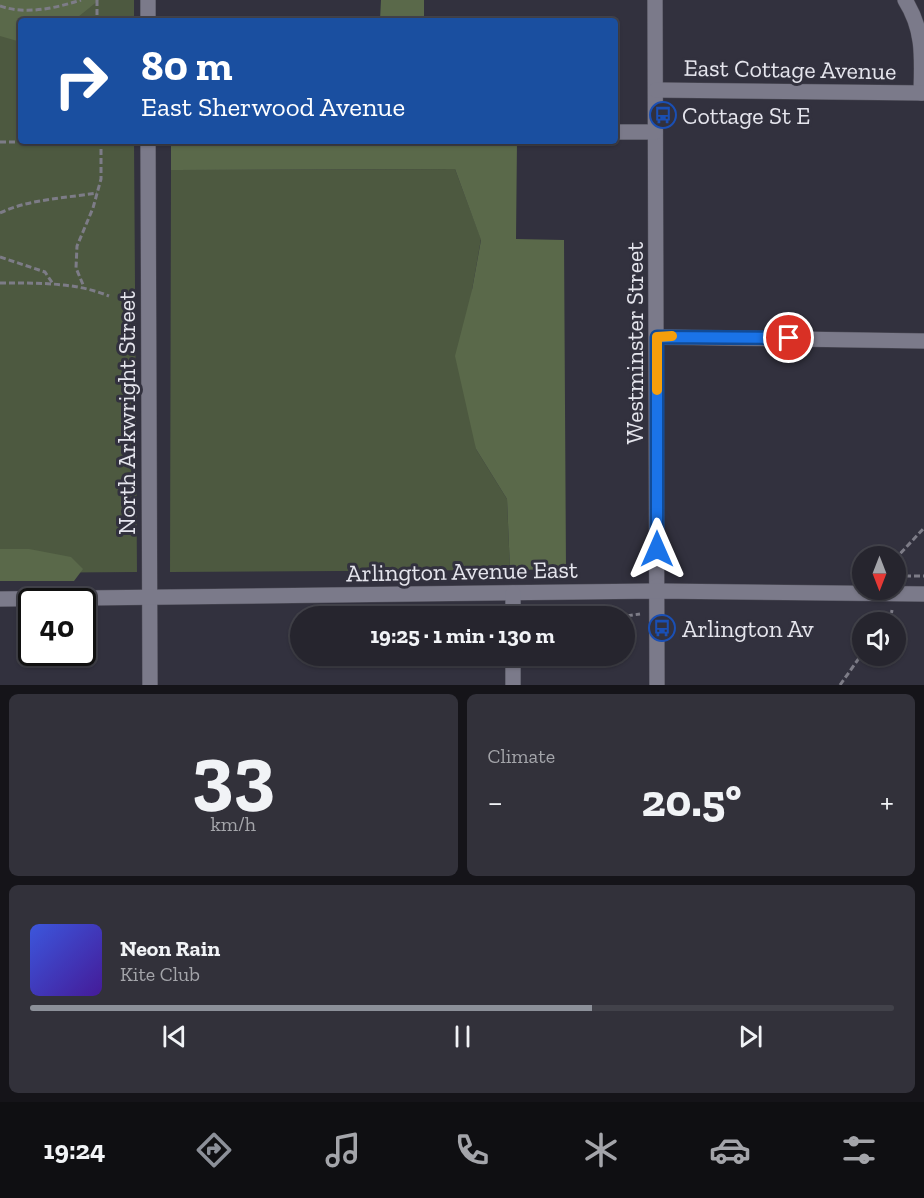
<!DOCTYPE html>
<html lang="en">
<head>
<meta charset="utf-8">
<style>
	body { margin:0; font-family:"Zilla Slab",serif; background:#32313a; color:#f1f3f6; height:100vh; display:flex; flex-direction:column; font-size:22px; white-space:nowrap }
	* { box-sizing:border-box; margin:0 }
	p { font-size:20px; color:#a4a5aa }
	.icon { flex:none; width:33px; height:33px; fill:none; stroke:currentColor; stroke-width:2; stroke-linecap:round; stroke-linejoin:round }
	.map { position:relative; height:685px; overflow:hidden }
	.sheet { display:flex; flex-direction:column; gap:9px; padding:9px; background:#151419; flex:1 }
	.sheet>* { flex:none }
	.banner { position:absolute; left:18px; top:18px; width:600px; height:126px; border-radius:6px; box-shadow:0 2px 4px #0004,0 0 0 2px #42424a; background:#1a4fa0; color:#fff; overflow:hidden }
	.needle { width:39px; rotate:180deg }
	.fabs { position:absolute; left:852px; top:546px; display:grid; gap:12px }
	.fabs a { display:grid; place-items:center; width:54px; height:54px; border-radius:50%; background:#26252e; box-shadow:0 2px 4px #0004,0 0 0 2px #42424a; font-size:30px }
	.speed { position:absolute; left:18px; top:588px; display:flex; gap:12px; font-size:30px; font-weight:700; text-align:center }
	.speed>* { display:grid; place-content:center; width:78px; height:78px; border-radius:50%; background:#26252e; box-shadow:0 2px 4px #0004,0 0 0 2px #42424a; line-height:1 }
	.speed .limit { border:3px solid #111; border-radius:9px; background:#fff; color:#111 }
	.pin { position:absolute; display:grid; place-items:center; width:51px; height:51px; color:#fff; margin:-26px; border:3px solid #fff; border-radius:50%; box-shadow:0 2px 6px #0007 }
	.me { position:absolute; width:66px; margin:-33px; rotate:0deg; stroke-linejoin:round; filter:drop-shadow(0 0 4px #0008) }
	.turn { display:flex; align-items:center; gap:21px; height:126px; padding:0 24px; font-size:27px }
	.turn .icon { width:78px; height:78px; stroke-width:2.5 }
	.turn b { display:block; font-size:42px; line-height:51px }
	.big { font-size:45px; font-weight:700; line-height:1.1 }
	.sheet .card { flex:1; display:flex; flex-direction:column; justify-content:center; gap:9px; min-width:0; padding:0 21px; border-radius:9px; background:#32313a }
	.sheet .dial { align-items:center; gap:0 }
	.dial b { font-size:78px; line-height:1 }
	.song { display:flex; align-items:center; gap:18px }
	.cover { width:72px; height:72px; border-radius:9px; background:linear-gradient(135deg,hsl(230 70% 55%),hsl(260 70% 35%)) }
	.played { height:6px; border-radius:3px; background:linear-gradient(90deg,#8c9099 65%,#42424a 65%) }
	.keys { display:flex; justify-content:space-around; direction:ltr }
	.heat { display:flex; justify-content:space-between; align-items:center; font-size:33px; direction:ltr }
	.sheet .tiles { flex:1; display:grid; gap:9px; grid-template-columns:1fr 1fr }
	.card:last-child { grid-column:span 2 }
	.trip { position:absolute; left:290px; top:606px; width:345px; height:60px; border-radius:30px; background:#26252e; box-shadow:0 2px 4px #0004,0 0 0 2px #42424a; font-weight:700; line-height:60px; text-align:center }
	.dock { display:flex; height:96px; justify-content:space-around; align-items:center; background:#0f0f12; color:#a4a5aa }
	.dock .icon { width:42px; height:42px }
	.dock .on { color:#8c9099 }
	.dock b { font-size:27px; color:#f1f3f6 }
	.map>svg:first-child { display:block }
	.green { fill:#4d5940 }
	.forest { fill:#5a694a }
	.lines { fill:none; stroke-linecap:round; stroke-linejoin:round }
	.minor-casing { stroke:#4f4e59; stroke-width:16 }
	.path { stroke:#7d7c87; stroke-width:3; stroke-dasharray:6 3; stroke-linecap:butt }
	.minor { stroke:#7b7a8a; stroke-width:15 }
	.route-casing { stroke:#114b97; stroke-width:15 }
	.route { stroke:#1a73e8; stroke-width:10 }
	.slow { stroke:#f59e0b; stroke-width:10 }
	.labels { text-anchor:middle; dominant-baseline:central; stroke-width:6; stroke-linejoin:round; paint-order:stroke }
	.street-label { font-size:24px; fill:#e5e5ed; stroke:#32313e }
	.poi-label { font-size:24px; fill:#e5e5ed; stroke:#32313e; text-anchor:start }
</style>
</head>
<body>
<div class="map">
<svg width="924" height="685" viewBox="0 0 924 685">
	<rect width="100%" height="100%" fill="#32313e"/>
	<g class="green">
		<path d="M0,0H134V21H21V141H134L137,572L0,573Z"/>
		<path d="M455,169L481,239L472,290L476,449L507,499L510,570L170,572L171,170Z"/>
	</g>
	<g class="forest">
		<path d="M0,0H99L73,21H21V42L0,36Z"/>
		<path d="M381,0H424V21H517H270L380,20Z"/>
		<path d="M171,141H517L516,239L564,240L566,569L510,570L507,499L476,449L455,356L472,290L481,240L455,169L171,170Z"/>
		<path d="M0,549H29L71,557L83,569L74,581H0Z"/>
	</g>
	<g class="lines">
		<defs>
			<g id="minor">
				<path d="M148,0V21"/>
				<path d="M655,0L657,685"/>
				<path d="M905,0C924,30 922,57 921,93"/>
				<path d="M656,90L924,93"/>
				<path d="M615,132H655"/>
				<path d="M148,141L150,685"/>
				<path d="M657,337L924,341"/>
				<path d="M0,599L657,591L924,594"/>
				<path d="M513,616V593"/>
				<path d="M513,656V685"/>
			</g>
		</defs>
		<use href="#minor" class="minor-casing"/>
		<g class="path">
			<path d="M97,0V21"/>
			<path d="M0,6C26,15 56,8 81,0"/>
			<path d="M0,142H101V179L93,208L77,246L76,268L84,287"/>
			<path d="M0,213C29,199 66,198 97,193"/>
			<path d="M0,257L45,272L53,284"/>
			<path d="M0,283C37,283 75,282 109,296"/>
			<path d="M896,561L898,556L924,528"/>
			<path d="M896,576H924"/>
			<path d="M528,615L615,614L626,616L640,614"/>
			<path d="M890,622L892,610"/>
			<path d="M840,685L862,654"/>
		</g>
		<use href="#minor" class="minor"/>
	</g>
	<g class="lines">
		<defs>
			<path id="route" d="M657,549V337L789,338"/>
		</defs>
		<use href="#route" class="route-casing"/>
		<use href="#route" class="route"/>
		<path class="slow" d="M657,390V337L672,336"/>
	</g>
	<defs>
		<symbol id="bus-ring" viewBox="-11 -11 22 22"><circle r="9.5" fill="#32313e" stroke="#1a4fb4" stroke-width="1.5"/><path d="M-5-6H5V4H4V6H2V4H-2V6H-4V4H-5ZM-3.5-4V0h7V-4ZM-3.5 1.2v1.5H-2V1.2ZM2 1.2v1.5H3.5V1.2Z" fill="#1a4fb4"/></symbol>
	</defs>
	<g fill-rule="evenodd">
		<use href="#bus-ring" x="648" y="100" width="30" height="30"/>
		<use href="#bus-ring" x="647" y="613" width="30" height="30"/>
	</g>
	<g class="labels">
		<g class="street-label">
			<text transform="translate(790 69) rotate(1)">East Cottage Avenue</text>
			<text transform="translate(634 343) rotate(-90)">Westminster Street</text>
			<text transform="translate(126 413) rotate(-90)">North Arkwright Street</text>
			<text transform="translate(462 571) rotate(-1)">Arlington Avenue East</text>
		</g>
		<g class="poi-label">
			<text x="682" y="115">Cottage St E</text>
			<text x="682" y="628">Arlington Av</text>
		</g>
	</g>
</svg>
<div class="fabs">
<a><svg class="needle" viewBox="-14 -14 28 28"><path d="M0-13l5 13h-10z" fill="#e53935"/><path d="M0 13l5-13h-10z" fill="#a4a5aa"/></svg></a>
<a><svg class="icon" aria-label="sound" viewBox="0 0 24 24"><path d="M4 9h4l5-4v14l-5-4H4zM17 9q2 3 0 6"/></svg></a>
</div>
<div class="speed"><div class="limit">40</div></div>
<div class="pin" style="left:789px;top:338px;background:#d93025"><svg class="icon" aria-label="arrive" viewBox="0 0 24 24"><path d="M6 21V4h12l-3 4 3 4H6"/></svg></div>
<svg class="me" style="left:657px;top:549px" viewBox="-20 -20 40 40"><path d="M0-17L14 15 0 8-14 15z" fill="#1a73e8" stroke="#fff" stroke-width="4"/></svg>
<div class="trip">19:25 · 1 min · 130 m</div>
<div class="banner">
<div class="turn"><svg class="icon" aria-label="right" viewBox="0 0 24 24"><path d="M7 20v-9h11M14 6l5 5-5 5"/></svg><div><b>80 m</b>East Sherwood Avenue</div></div>
</div>
</div>
<section class="sheet">
<div class="tiles">
<div class="card dial"><b>33</b><p>km/h</p></div>
<div class="card"><p>Climate</p>
<div class="heat"><a>−</a><b class="big">20.5°</b><a>+</a></div>
</div>
<div class="card">
<div class="song"><i class="cover"></i><div><b>Neon Rain</b><p>Kite Club</p></div></div>
<div class="played"></div>
<div class="keys"><svg class="icon" aria-label="previous" viewBox="0 0 24 24"><path d="M18 5L8 12l10 7zM5 5v14"/></svg><svg class="icon" aria-label="pause" viewBox="0 0 24 24"><path d="M8 5v14M16 5v14"/></svg><svg class="icon" aria-label="next" viewBox="0 0 24 24"><path d="M6 5l10 7-10 7zM19 5v14"/></svg></div>
</div>
</div>
</section>
<nav class="dock">
<b>19:24</b>
<svg class="icon on" aria-label="directions" viewBox="0 0 24 24"><path d="M12 3l9 9-9 9-9-9zM9 14v-3h6M13 9l2 2-2 2"/></svg>
<svg class="icon" aria-label="music" viewBox="0 0 24 24"><path d="M9 18V5l10-2v13"/><circle cx="6" cy="18" r="3"/><circle cx="16" cy="16" r="3"/></svg>
<svg class="icon" aria-label="phone" viewBox="0 0 24 24"><path d="M5 4h4l2 5-3 2q2 4 5 5l2-3 5 2v4C11 20 4 13 5 4z"/></svg>
<svg class="icon" aria-label="climate" viewBox="0 0 24 24"><path d="M12 3v18M4 7l16 10M4 17L20 7"/></svg>
<svg class="icon" aria-label="car" viewBox="0 0 24 24"><path d="M5 17H2v-5l4-1 3-4h7l3 4 3 1v5h-3M9 17h6M6 11h13"/><circle cx="7" cy="17" r="2"/><circle cx="17" cy="17" r="2"/></svg>
<svg class="icon" aria-label="filters" viewBox="0 0 24 24"><path d="M4 7h16M4 17h16"/><circle cx="9" cy="7" r="2"/><circle cx="15" cy="17" r="2"/></svg>
</nav>
</body>
</html>
